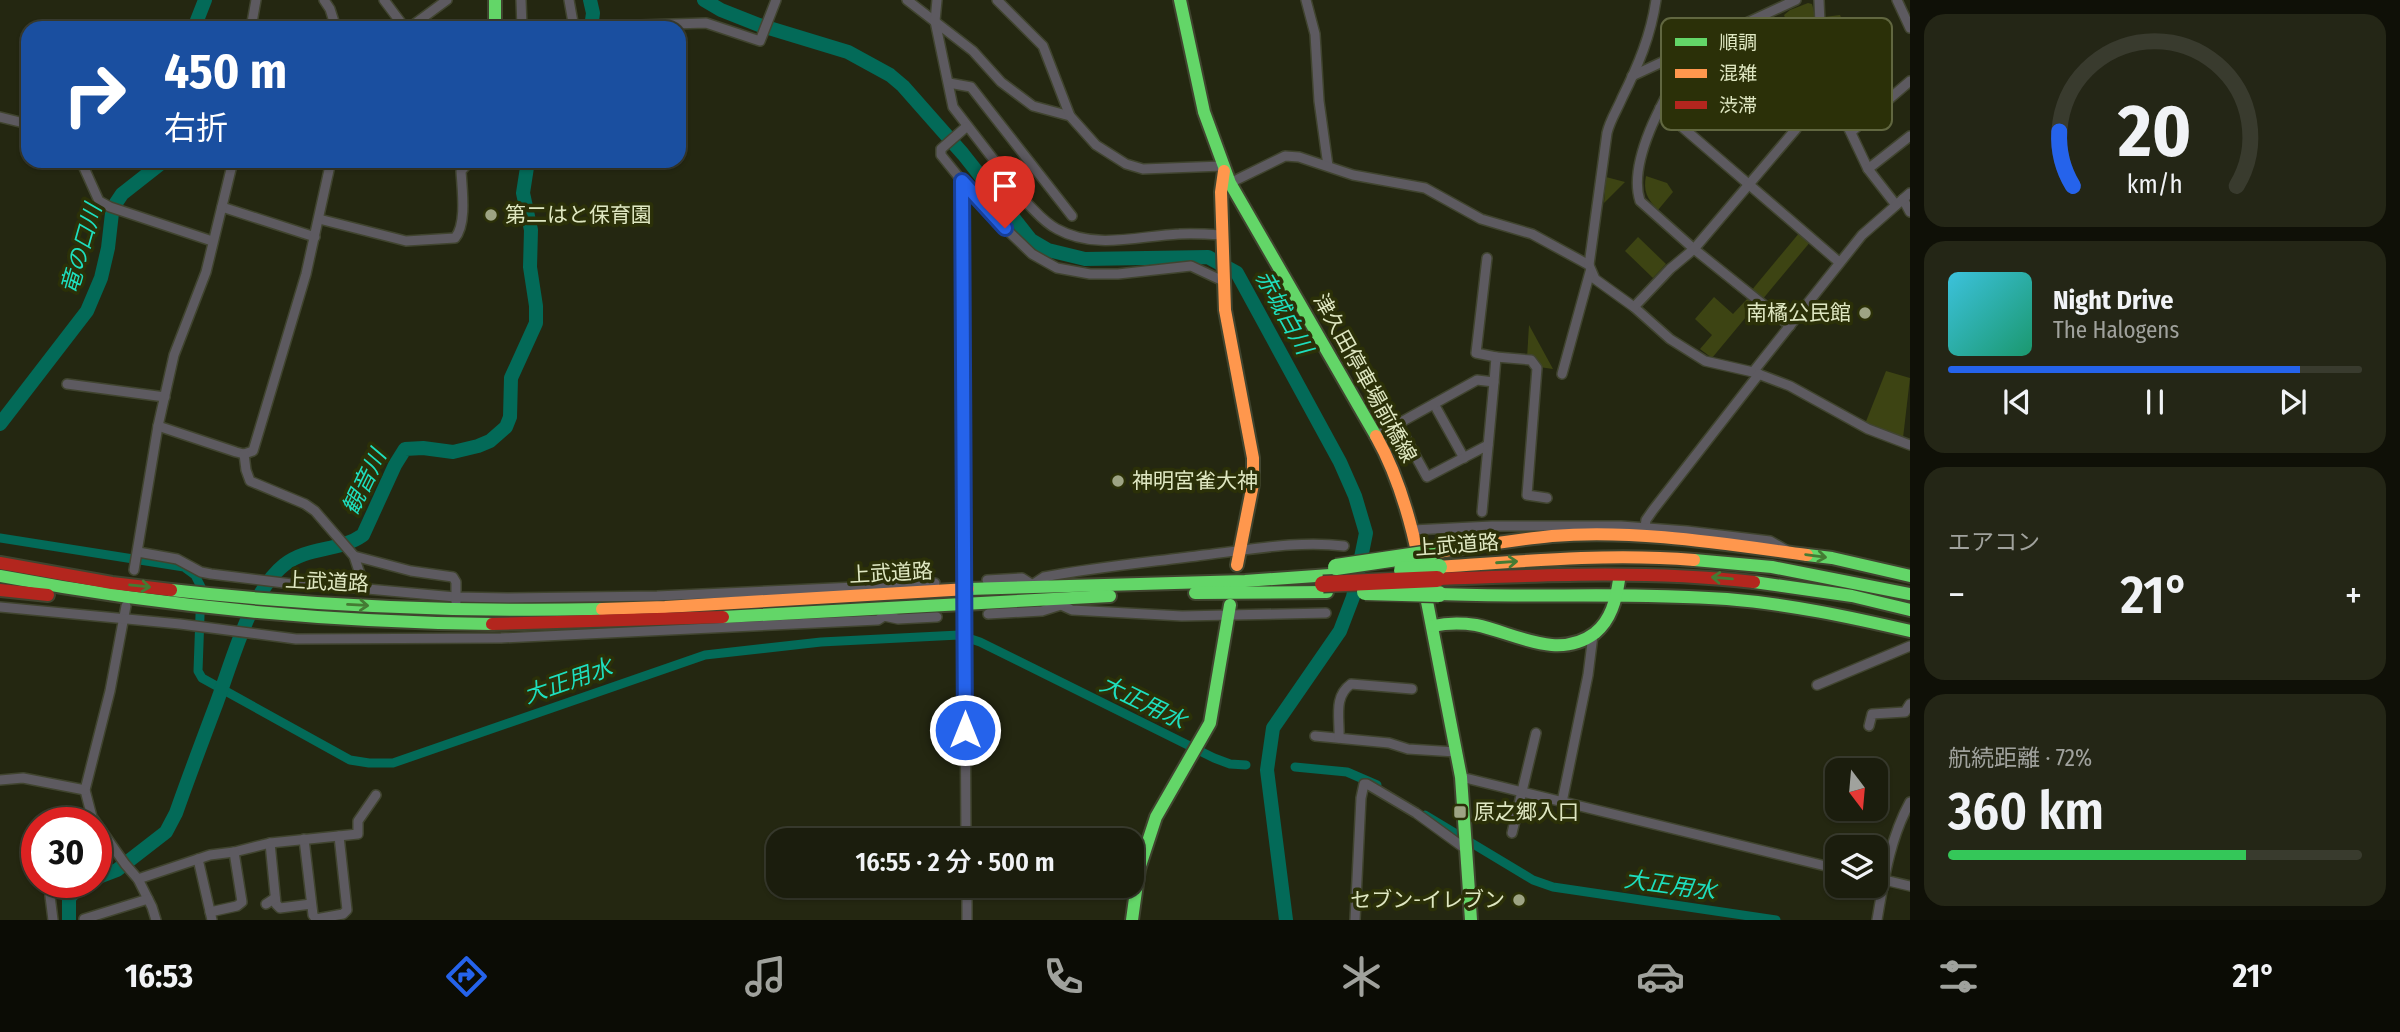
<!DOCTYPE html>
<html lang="ja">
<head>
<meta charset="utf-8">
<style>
	body { margin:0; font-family:"Fira Sans Condensed","Noto Sans JP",sans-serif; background:#242616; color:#f1f3f6; height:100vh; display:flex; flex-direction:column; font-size:26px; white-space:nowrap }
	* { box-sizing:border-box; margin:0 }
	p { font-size:23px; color:#a0a29d }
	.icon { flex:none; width:38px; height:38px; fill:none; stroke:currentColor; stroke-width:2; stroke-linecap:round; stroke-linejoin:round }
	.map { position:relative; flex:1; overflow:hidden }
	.side { display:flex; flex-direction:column; gap:14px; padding:14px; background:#0f1007; width:490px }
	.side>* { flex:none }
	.top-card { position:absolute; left:21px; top:21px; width:665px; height:147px; border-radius:21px; box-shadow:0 2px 5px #0004,0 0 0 2px #393b2e; background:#1a4fa0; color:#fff; overflow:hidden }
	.needle { width:46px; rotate:164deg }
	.controls { position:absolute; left:1825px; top:758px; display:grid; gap:14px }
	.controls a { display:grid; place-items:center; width:63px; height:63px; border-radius:14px; background:#1b1d0d; box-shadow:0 2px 5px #0004,0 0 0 2px #393b2e; font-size:35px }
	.speed { position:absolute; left:21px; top:807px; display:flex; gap:14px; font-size:35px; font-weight:700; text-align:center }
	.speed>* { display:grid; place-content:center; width:91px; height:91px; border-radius:50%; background:#1b1d0d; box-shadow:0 2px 5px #0004,0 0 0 2px #393b2e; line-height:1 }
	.speed .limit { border:10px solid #d22; background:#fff; color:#111 }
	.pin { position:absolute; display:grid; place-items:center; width:60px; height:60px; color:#fff; margin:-72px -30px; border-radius:50% 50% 50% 0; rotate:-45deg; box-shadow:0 0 7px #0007 }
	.pin .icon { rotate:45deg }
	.me { position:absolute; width:77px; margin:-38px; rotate:0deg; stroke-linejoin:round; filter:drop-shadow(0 0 5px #0008) }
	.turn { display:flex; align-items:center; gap:24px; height:147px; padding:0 28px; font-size:32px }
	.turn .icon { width:91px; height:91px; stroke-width:2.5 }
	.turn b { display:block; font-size:49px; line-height:60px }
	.big { font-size:52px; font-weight:600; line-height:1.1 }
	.side .card { flex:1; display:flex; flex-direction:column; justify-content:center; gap:10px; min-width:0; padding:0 24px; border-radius:21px; background:#242616 }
	.side .dial { align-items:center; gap:0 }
	.dial svg { height:182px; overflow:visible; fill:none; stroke:#393b2e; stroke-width:7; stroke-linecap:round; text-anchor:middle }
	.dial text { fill:#f1f3f6; stroke:none }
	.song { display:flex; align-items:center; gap:21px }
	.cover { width:84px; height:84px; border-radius:10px; background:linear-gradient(135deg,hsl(190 70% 55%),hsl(160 70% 35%)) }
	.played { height:7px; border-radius:4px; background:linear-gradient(90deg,#2563eb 85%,#393b2e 85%) }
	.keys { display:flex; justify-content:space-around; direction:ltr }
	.heat { display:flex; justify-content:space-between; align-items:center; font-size:38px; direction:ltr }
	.charge { height:10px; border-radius:5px; background:linear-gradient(90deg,#34c759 72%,#393b2e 0) }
	.trip { position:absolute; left:766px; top:828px; width:378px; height:70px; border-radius:21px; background:#1b1d0d; box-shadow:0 2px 5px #0004,0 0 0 2px #393b2e; font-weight:600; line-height:70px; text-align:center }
	.dock { display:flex; height:112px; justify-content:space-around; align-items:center; background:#0b0c05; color:#a0a29d }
	.dock .icon { width:49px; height:49px }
	.dock .active { color:#2563eb }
	.dock b { font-size:32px; color:#f1f3f6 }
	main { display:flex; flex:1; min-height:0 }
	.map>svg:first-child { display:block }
	.green { fill:#3d4413 }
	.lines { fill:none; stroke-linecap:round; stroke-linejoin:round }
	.canal { stroke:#036a58; stroke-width:9 }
	.river { stroke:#036a58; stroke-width:14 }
	.street-casing { stroke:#40442f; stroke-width:12 }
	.fast-casing { stroke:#40442f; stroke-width:16 }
	.slow-casing { stroke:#40442f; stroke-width:16 }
	.jam-casing { stroke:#40442f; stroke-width:16 }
	.street { stroke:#5d5a60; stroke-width:9 }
	.fast { stroke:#63d668; stroke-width:12 }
	.slow { stroke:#ff974d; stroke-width:12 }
	.jam { stroke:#b3261e; stroke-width:12 }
	.fast-bridge-casing { stroke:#40442f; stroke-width:19; stroke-linecap:butt }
	.jam-bridge-casing { stroke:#40442f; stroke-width:19; stroke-linecap:butt }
	.fast-bridge { stroke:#63d668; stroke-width:16 }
	.jam-bridge { stroke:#b3261e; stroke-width:16 }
	.oneway { stroke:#447b33 }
	.route-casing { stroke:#184099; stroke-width:18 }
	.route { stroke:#2563eb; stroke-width:12 }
	.poi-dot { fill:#9ea484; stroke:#2b3008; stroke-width:2.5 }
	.labels { text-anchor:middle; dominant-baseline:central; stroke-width:7; stroke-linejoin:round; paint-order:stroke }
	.poi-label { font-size:21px; fill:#dfe7c2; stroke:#2b3008; text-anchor:start }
	.street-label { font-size:21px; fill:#dfe7c2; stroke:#2b3008 }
	.water-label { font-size:23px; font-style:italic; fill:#1edfbe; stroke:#2b3008 }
	.key { fill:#2b3008; stroke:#616740; stroke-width:2 }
	.key-label { font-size:19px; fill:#dfe7c2 }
</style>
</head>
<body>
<main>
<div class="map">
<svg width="1910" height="920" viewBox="0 0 1910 920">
	<rect width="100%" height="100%" fill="#242711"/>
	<g class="green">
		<path d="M1808,3L1812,4C1816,17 1817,34 1813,47C1796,46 1789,29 1784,15L1790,10Z"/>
		<path d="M1840,15L1848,33L1849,45L1839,48L1841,60L1853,59L1859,90L1874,109L1854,127L1826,70L1824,17Z"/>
		<path d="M1646,176L1667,183L1673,192L1658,210C1647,199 1643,191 1646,176Z"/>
		<path d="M1606,177L1625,182L1604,203L1606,178Z"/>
		<path d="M1800,232L1811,241L1762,300L1751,291Z"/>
		<path d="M1638,237L1666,264L1653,278L1625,251Z"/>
		<path d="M1714,297L1733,314L1747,299L1756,305L1712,358L1700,349L1712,335L1695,319Z"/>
		<path d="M1529,325L1553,369L1539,367L1527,358Z"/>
		<path d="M1886,371L1910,378L1903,438L1865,424Z"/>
	</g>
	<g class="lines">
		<g class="canal">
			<path d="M0,538L184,567L195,575L201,587L198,671L202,678L350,760L369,763H393L705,655L821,642L959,635L980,642L1214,758L1230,764L1246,765"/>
			<path d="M1295,767L1347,772L1377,785"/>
			<path d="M1425,815L1533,880L1553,887L1776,920"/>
		</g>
		<g class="river">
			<path d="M590,0L593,13L591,28"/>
			<path d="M704,0L721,10L759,25L848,52L890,75L903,86L963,154L1031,240L1048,250L1085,259L1208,257L1237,273L1340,462L1355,496L1366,533L1353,597L1340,631L1273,728L1267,770L1286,920"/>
			<path d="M194,28L205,0"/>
			<path d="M0,424L87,311L101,278L108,248L112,213L116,203L122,194L164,161"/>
			<path d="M96,878L117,870L166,832L176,813C189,776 203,739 217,702C232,662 250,592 284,565C308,546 339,552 363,535L395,465L405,449L423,448L453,452L478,446L490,441L506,427L510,417L511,378L536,323V306L530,267L531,230L523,193L528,161"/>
			<path d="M69,920V898L81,885L88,882"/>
		</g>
		<defs>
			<g id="street">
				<path d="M324,0L330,9L336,28"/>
				<path d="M384,0L405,28"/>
				<path d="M521,0L522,28"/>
				<path d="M569,0L574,28"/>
				<path d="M907,0L973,51L1001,82L1033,106L1070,116L1096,145L1126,164L1143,169L1223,166"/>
				<path d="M937,0L935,21L953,107L1028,204C1037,213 1045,223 1057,229C1095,250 1138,236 1179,234C1193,233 1208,234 1222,235"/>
				<path d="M997,0L1043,46L1070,116"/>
				<path d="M1306,0L1315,34L1319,101L1328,166"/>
				<path d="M1819,0L1822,72L1868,169L1896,205"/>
				<path d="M1897,0L1910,28"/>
				<path d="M251,28L256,0"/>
				<path d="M409,28L447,0"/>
				<path d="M608,28V26L706,23L760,41L776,0"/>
				<path d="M1692,50C1671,87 1626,158 1640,201L1694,249L1790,326"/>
				<path d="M1632,76L1796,0"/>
				<path d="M949,83L971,87L1072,216"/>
				<path d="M1660,108L1839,262"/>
				<path d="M0,117L28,124"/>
				<path d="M966,127L941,149V155L962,181L1005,228L1032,254L1057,268L1090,274H1118L1191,266L1223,281"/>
				<path d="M1851,132L1910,81"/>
				<path d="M81,161L99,201L110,207L212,241"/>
				<path d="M1868,169L1910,136"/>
				<path d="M962,181L966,840"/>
				<path d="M1230,183L1285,156L1299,157L1353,175L1425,188L1481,219L1532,234L1589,265L1595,279L1634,307L1670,339L1705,361L1753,372L1790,386L1868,429L1910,445"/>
				<path d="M1903,199L1910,212"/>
				<path d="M222,207L315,237"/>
				<path d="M319,219L406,241L455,238C467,224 462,189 461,171L470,161"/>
				<path d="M1487,258L1476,353L1496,357L1494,382"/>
				<path d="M1589,265L1607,133C1610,120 1617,110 1622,98C1638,66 1651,35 1656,0"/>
				<path d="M1634,307L1670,269L1694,249L1796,129L1822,72"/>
				<path d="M1496,357L1531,360L1537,368L1527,495L1547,498"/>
				<path d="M1753,372L1862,235L1910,193"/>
				<path d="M1562,374L1590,272"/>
				<path d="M67,384L165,397"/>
				<path d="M1434,404L1464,458"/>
				<path d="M1398,424L1427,477L1488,445"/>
				<path d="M158,426L236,452L244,454L253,451L306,274L331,161"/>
				<path d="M1376,436L1477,380L1494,382L1482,512"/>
				<path d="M244,454L246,470L250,481L305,504L315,511L354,556L365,589"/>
				<path d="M1645,527L1646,520L1653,510L1759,374"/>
				<path d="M1413,530L1492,526H1621L1687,531L1770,541L1786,550"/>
				<path d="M138,552L177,559L201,572L211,574L300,585H324L455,597L508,598L657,596L856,587L861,588L867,595"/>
				<path d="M354,556L411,571L453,577L456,582V602"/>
				<path d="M134,570L158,426L174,355L206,272L233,161"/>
				<path d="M987,580L1022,578L1033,585"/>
				<path d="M1034,586L1035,583L1044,577C1097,567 1151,562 1204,555C1249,550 1298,540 1344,546"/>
				<path d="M865,591L877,586L935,583"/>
				<path d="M1056,599L1061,605L1072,610L1182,616L1326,613"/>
				<path d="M126,606L110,691L85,790L92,817L125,864L138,879L152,907L156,920"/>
				<path d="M0,607L180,624L296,639L501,638L878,620L884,616L886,607"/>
				<path d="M988,614L1042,611L1061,605"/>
				<path d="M884,616L898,619L937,617"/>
				<path d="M1817,685L1910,646"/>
				<path d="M1869,726L1872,714L1905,712L1910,704"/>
				<path d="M1315,736L1389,743L1408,749L1456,752"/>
				<path d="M1339,738C1340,718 1333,697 1351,684L1412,689"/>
				<path d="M1461,777L1838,869"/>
				<path d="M0,780L23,778L85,790"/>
				<path d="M1562,802L1588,675L1593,635"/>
				<path d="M1512,833L1536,733"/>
				<path d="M304,839L313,915L316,919L343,914L347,910L339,836"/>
				<path d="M270,843L276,904L280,908L311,904"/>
				<path d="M198,859L212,920"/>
				<path d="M1876,878L1910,886"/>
				<path d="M138,879L210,855L234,852L270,843L358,834V821L376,795"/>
				<path d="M967,886V920"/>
				<path d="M266,904L275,898"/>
				<path d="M210,912L237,906L242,902L234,852"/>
				<path d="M84,919L148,899"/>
				<path d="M53,920L50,896L56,882"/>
				<path d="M1355,920L1361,798L1364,784H1367L1416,813L1467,850"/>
				<path d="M1877,920C1884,879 1890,838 1910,802"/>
			</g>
			<g id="fast">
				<path d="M495,0V28"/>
				<path d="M1180,0L1204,112L1230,183L1376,436"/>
				<path d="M1807,555L1832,558L1910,576"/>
				<path d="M1694,560L1772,567L1910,594"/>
				<path d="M0,576C163,607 326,622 492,624"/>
				<path d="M1754,582L1852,596L1910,610"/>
				<path d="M1424,586L1461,777L1471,920"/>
				<path d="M968,589L1245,581L1330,575"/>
				<path d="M171,590C314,606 458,612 602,609"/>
				<path d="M1195,593L1327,592"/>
				<path d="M1439,594C1535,598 1631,592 1727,599C1789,604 1850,617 1910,631"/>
				<path d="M723,617L1110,596"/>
				<path d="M1433,626C1447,623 1462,623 1476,625C1515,633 1558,661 1595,633C1611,620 1616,600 1619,580"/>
				<path d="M1132,920L1139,869L1156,817L1210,723L1230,605"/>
			</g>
			<g id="slow">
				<path d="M1224,171L1221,192L1225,310L1253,458V484L1237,565"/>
				<path d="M1376,436C1398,475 1410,517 1419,561"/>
				<path d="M1431,553C1471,547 1512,540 1552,536C1635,529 1725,544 1807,555"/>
				<path d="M1439,567C1524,561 1609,553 1694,560"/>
				<path d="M602,609L665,607L968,589"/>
			</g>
			<g id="jam">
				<path d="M0,563L112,583L171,590"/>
				<path d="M1437,579C1543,575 1649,570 1754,582"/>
				<path d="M0,590L48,595"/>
				<path d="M492,624L723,617"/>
			</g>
		</defs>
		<use href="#street" class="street-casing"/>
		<use href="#fast" class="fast-casing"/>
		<use href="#slow" class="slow-casing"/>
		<use href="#jam" class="jam-casing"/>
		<use href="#street" class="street"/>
		<use href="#fast" class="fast"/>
		<use href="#slow" class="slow"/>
		<use href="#jam" class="jam"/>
		<defs>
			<g id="fast-bridge">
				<path d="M1336,567L1431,553"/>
				<path d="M1402,570L1439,567"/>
				<path d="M1365,592L1439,594"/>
			</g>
			<path id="jam-bridge" d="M1323,584L1437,579"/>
		</defs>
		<use href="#fast-bridge" class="fast-bridge-casing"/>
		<use href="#jam-bridge" class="jam-bridge-casing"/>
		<use href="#fast-bridge" class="fast-bridge"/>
		<use href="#jam-bridge" class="jam-bridge"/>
	</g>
	<defs><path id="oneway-shaft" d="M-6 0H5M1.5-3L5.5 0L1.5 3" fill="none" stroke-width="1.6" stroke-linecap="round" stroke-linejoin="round" transform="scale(1.75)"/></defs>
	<g class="oneway">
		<use href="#oneway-shaft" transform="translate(1816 556) rotate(8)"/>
		<use href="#oneway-shaft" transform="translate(1507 562) rotate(-4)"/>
		<use href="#oneway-shaft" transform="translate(1722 578) rotate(-175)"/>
		<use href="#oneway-shaft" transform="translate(140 586) rotate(6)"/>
		<use href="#oneway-shaft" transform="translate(358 605) rotate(3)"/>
	</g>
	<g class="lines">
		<defs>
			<path id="route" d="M965,730L962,181L1005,228"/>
		</defs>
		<use href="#route" class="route-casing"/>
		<use href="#route" class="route"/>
	</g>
	<g class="poi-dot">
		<circle cx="491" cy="215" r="7"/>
		<circle cx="1865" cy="313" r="7"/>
		<circle cx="1118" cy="481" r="7"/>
		<rect x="1453" y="805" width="14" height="14" rx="3.5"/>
		<circle cx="1519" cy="900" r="7"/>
	</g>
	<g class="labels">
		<g class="poi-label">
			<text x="505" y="215">第二はと保育園</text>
			<text x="1851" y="313" text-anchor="end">南橘公民館</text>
			<text x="1132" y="481">神明宮雀大神</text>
			<text x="1474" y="812">原之郷入口</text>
			<text x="1505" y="900" text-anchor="end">セブン-イレブン</text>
		</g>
		<g class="street-label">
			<text transform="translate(1365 378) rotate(61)">津久田停車場前橋線</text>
			<text transform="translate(1457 545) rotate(-4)">上武道路</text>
			<text transform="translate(891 573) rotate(-3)">上武道路</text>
			<text transform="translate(327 582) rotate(3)">上武道路</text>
		</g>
		<g class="water-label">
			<text transform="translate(81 249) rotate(-74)">竜の口川</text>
			<text transform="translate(1284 312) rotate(61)">赤城白川</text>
			<text transform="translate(364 482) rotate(-64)">観音川</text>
			<text transform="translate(568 681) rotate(-19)">大正用水</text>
			<text transform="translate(1143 702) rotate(26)">大正用水</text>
			<text transform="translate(1670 885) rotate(8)">大正用水</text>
		</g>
	</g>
	<rect x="1661" y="18" width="231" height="112" rx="10" class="key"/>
	<rect x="1675" y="38" width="32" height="8" fill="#63d668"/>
	<rect x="1675" y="69" width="32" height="9" fill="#ff974d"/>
	<rect x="1675" y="101" width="32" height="8" fill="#b3261e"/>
	<g class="key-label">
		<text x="1719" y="49">順調</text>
		<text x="1719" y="80">混雑</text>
		<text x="1719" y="112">渋滞</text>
	</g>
</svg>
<div class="controls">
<a><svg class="needle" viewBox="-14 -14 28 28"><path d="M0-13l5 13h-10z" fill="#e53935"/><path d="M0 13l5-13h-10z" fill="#a0a29d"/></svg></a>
<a><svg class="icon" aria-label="layers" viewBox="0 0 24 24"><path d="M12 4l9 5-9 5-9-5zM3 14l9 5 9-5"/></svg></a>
</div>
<div class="speed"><div class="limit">30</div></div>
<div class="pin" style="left:1005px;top:228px;background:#d93025"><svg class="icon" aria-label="arrive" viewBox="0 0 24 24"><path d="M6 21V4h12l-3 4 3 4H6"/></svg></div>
<svg class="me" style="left:965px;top:730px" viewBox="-20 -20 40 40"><circle r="17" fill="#2563eb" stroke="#fff" stroke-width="3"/><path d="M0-11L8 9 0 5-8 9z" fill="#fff"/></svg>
<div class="trip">16:55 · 2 分 · 500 m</div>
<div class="top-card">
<div class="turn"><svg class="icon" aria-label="right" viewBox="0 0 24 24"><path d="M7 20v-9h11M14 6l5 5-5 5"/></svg><div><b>450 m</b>右折</div></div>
</div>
</div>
<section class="side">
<div class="card dial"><svg viewBox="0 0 100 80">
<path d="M14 69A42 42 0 1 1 86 69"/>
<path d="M14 69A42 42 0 0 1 8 45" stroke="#2563eb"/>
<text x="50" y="56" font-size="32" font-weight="700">20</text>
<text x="50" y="72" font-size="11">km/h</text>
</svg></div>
<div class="card">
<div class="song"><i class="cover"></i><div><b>Night Drive</b><p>The Halogens</p></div></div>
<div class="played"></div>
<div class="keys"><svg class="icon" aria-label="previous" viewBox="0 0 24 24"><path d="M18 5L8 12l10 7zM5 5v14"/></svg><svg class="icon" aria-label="pause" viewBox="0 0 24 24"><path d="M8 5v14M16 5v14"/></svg><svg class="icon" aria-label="next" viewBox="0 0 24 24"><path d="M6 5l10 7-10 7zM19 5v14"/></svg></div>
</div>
<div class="card"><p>エアコン</p>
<div class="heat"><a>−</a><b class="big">21°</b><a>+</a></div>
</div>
<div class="card"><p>航続距離 · 72%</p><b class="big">360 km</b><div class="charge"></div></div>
</section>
</main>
<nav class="dock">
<b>16:53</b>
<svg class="icon active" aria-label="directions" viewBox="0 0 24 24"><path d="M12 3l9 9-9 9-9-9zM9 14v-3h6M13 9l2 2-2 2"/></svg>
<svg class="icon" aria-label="music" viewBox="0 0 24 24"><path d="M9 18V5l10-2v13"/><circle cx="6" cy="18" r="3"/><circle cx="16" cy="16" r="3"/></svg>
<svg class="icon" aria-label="phone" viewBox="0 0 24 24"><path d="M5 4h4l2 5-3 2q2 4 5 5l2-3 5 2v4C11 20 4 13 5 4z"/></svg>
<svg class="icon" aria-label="climate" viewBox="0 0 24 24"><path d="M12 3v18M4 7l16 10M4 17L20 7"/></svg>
<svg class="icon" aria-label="car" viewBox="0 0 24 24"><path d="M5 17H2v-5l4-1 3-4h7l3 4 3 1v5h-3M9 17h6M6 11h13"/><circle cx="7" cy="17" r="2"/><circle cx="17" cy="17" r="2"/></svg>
<svg class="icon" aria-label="filters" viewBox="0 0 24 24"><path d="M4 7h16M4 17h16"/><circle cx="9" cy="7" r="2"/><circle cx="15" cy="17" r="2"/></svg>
<b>21°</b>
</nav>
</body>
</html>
